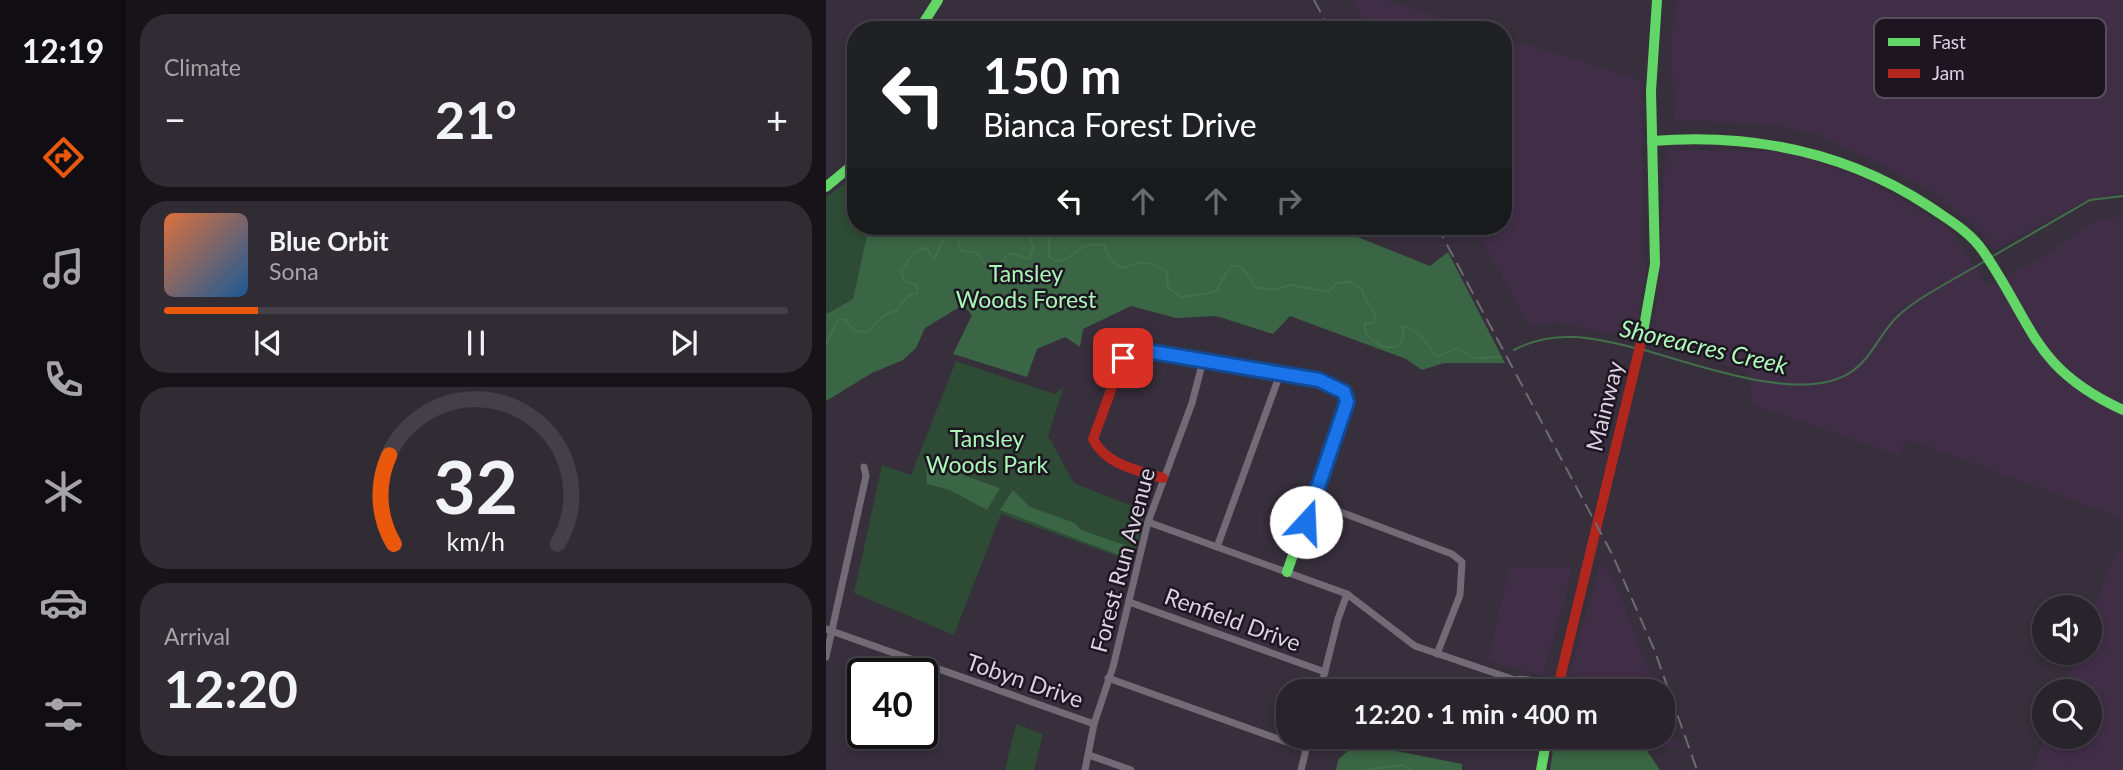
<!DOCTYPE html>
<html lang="en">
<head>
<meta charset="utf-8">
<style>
	body { margin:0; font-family:Lato,sans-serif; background:#312b34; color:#f1f3f6; height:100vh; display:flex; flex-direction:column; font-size:26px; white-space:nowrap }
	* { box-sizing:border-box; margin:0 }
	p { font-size:23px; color:#a5a4a9 }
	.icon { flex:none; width:38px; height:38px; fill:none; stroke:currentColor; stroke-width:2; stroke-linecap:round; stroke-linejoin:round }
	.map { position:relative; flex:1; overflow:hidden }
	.drawer { display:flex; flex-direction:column; gap:14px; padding:14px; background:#171318; width:700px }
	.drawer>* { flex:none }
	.banner { position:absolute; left:21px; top:21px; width:665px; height:214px; border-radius:28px; box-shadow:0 4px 10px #0003,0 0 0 2px #454048; background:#202124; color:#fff; overflow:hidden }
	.controls { position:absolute; left:1206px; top:595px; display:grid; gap:14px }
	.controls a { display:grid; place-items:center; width:70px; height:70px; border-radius:50%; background:#29232c; box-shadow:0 4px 10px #0003,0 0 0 2px #454048; font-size:35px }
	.speed { position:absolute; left:21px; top:658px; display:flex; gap:14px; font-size:35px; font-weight:700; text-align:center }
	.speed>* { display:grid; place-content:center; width:91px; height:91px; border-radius:50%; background:#29232c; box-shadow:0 4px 10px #0003,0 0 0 2px #454048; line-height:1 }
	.speed .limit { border:4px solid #111; border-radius:10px; background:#fff; color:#111 }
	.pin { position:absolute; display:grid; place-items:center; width:60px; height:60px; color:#fff; margin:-30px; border-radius:14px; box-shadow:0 4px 10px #0006 }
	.me { position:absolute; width:77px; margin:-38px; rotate:20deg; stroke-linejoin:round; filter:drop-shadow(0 0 5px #0008) }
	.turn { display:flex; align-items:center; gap:24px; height:147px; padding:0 21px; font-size:32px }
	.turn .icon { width:91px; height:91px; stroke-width:2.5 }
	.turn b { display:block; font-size:49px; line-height:60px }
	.lanes { display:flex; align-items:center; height:66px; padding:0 21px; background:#0003; justify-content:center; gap:35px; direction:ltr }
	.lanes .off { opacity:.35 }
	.big { font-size:52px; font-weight:700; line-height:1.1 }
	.drawer .tile { flex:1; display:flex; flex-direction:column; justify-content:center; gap:10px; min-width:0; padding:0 24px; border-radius:28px; background:#312b34 }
	.drawer .dial { align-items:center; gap:0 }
	.dial svg { height:182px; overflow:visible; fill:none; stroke:#454048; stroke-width:7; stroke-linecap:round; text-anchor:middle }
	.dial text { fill:#f1f3f6; stroke:none }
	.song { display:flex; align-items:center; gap:21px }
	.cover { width:84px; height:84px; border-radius:10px; background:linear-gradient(135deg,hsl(20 70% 55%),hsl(210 70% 35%)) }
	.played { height:7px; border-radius:4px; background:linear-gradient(90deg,#ea580c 15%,#454048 15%) }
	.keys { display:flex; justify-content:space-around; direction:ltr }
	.heat { display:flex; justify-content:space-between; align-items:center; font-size:38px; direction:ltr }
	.trip { position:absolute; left:450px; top:679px; width:399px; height:70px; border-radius:28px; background:#29232c; box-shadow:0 4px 10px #0003,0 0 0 2px #454048; font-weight:700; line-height:70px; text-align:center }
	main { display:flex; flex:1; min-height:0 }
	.menu { display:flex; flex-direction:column; width:126px; justify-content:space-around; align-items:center; background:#100e12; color:#a5a4a9 }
	.menu .icon { width:49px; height:49px }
	.menu .active { color:#ea580c }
	.menu b { font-size:32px; color:#f1f3f6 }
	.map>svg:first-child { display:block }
	.built { fill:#402e47 }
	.green { fill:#2e4b35 }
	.forest { fill:#3b6645 }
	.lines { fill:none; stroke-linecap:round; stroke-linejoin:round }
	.stream { stroke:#42704b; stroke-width:2 }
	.street { stroke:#726b75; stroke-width:7 }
	.fast { stroke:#63d668; stroke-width:10 }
	.jam { stroke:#b3261e; stroke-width:10 }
	.rail { stroke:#6e6a72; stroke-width:2; stroke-dasharray:14 7; stroke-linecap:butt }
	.route-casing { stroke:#114b97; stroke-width:18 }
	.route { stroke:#1a73e8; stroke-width:12 }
	.labels { text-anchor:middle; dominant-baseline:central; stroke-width:5; stroke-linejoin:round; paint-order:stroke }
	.park-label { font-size:23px; fill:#a9f6b6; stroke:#1d1620 }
	.street-label { font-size:23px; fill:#dbd2e0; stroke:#1d1620 }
	.water-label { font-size:24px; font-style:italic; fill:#adfaba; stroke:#1d1620 }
	.key { fill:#1d1620; stroke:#564e5a; stroke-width:2 }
	.key-label { font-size:19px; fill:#dbd2e0 }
</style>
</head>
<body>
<main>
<nav class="menu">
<b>12:19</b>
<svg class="icon active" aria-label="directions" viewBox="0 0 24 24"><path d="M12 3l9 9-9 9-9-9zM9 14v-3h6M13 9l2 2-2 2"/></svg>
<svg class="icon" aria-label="music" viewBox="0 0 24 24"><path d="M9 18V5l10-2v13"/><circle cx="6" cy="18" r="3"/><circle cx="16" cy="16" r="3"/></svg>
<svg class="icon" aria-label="phone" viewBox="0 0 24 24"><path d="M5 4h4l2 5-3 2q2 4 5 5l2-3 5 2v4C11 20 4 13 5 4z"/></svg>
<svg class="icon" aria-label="climate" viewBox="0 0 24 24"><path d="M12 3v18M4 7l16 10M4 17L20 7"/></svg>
<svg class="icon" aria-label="car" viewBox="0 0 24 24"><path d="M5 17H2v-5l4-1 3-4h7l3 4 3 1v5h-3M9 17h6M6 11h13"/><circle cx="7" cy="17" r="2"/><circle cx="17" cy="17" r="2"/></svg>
<svg class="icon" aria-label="filters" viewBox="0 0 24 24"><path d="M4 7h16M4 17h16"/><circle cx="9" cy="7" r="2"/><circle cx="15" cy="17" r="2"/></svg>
</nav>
<section class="drawer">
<div class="tile"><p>Climate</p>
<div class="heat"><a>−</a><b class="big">21°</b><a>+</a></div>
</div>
<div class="tile">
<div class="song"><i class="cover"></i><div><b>Blue Orbit</b><p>Sona</p></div></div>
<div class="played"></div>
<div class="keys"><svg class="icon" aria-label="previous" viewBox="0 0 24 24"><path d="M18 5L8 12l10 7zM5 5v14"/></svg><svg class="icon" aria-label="pause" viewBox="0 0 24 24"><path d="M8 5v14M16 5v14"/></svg><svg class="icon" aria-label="next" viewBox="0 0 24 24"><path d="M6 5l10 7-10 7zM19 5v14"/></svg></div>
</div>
<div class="tile dial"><svg viewBox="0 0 100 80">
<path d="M14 69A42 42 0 1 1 86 69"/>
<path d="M14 69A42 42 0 0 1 12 30" stroke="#ea580c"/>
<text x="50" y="56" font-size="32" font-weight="700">32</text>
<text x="50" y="72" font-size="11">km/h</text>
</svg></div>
<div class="tile"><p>Arrival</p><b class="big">12:20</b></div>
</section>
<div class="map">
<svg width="1297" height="770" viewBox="0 0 1297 770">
	<rect width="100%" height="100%" fill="#372f3b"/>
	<g class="built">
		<path d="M526,0H560L654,30H542Z"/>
		<path d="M850,0H1297V192L1256,203L1169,249L1153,230L1112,196L1058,166L993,135L943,124L849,120L845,46Z"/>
		<path d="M677,37L815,80L819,274L808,339L733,322L703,326L648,226H677Z"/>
		<path d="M840,150L963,151L1035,177L1123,228L1162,286L1211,260L1264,224L1297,214V519L1082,439L1071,455L927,405L922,372L828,341Z"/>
		<path d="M1291,549L1297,551V770H1206L1219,737H1264V691H1236L1251,653H1264V620Z"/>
		<path d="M775,562L789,581L830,691H739Z"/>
		<path d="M747,567L717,676L662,661L683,568Z"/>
		<path d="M837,710L852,751L808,737H836Z"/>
	</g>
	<g class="green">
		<path d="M25,179L30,184V226H43L27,299L0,314V197Z"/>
		<path d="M130,361L229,394L238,386L222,436L248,483L319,511L307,562L175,514L128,635L28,593L56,465L85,475Z"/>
		<path d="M190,724L217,734L208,770H179Z"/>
	</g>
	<g class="forest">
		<path d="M43,226H504L604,266L622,252L679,363H618L596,370L580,359L464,316L447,334L390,316L350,318L305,306L257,329L254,347L239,337L211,349L201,377L127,354L146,315L137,305L99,328L90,348L77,360L46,373L0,401V314L27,299Z"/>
		<path d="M100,462L174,488L161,510L124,490L101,484Z"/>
		<path d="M187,490L204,507L249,523L255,530L304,547L301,558L174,510Z"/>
		<path d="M729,737H808L813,739L834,770H724Z"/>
		<path d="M530,743L636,764V770H510L512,760Z"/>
	</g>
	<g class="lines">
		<g class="stream">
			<path d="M214,226L223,239V256L229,261C250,262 247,241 278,245C282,258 286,265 299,268C315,259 326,262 341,272L342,288L355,297L389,292L405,266C418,264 423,276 429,287L445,290L465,285L503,292L510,283L525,282L536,289C538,301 548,307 550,319L547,323H539V332C550,345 558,350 573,346L578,336L576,327L580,326L593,334L611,357L631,348L647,358L675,357"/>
			<path d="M1167,256L1264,200L1297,196"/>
			<path d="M0,343L13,319L20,320L28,331L41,332L58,315L70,311L82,296L91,293V285L78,281L75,271L89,251L100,248L108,259L121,233L126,231L130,233L135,251L151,252L157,262L165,267L172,265L184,253L204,259L207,247L200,226"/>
			<path d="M688,350C727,329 767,337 809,348"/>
			<path d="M818,350C870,364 977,405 1025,372C1047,357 1054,332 1073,315C1095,295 1133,277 1159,261"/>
			<path d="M539,770L577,765L586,770"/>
		</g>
		<g class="street">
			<path d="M488,502L626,554L636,562L634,595L611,654"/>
			<path d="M322,522L521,594L589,646L689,680C700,677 718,683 727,691"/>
			<path d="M391,547L454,374"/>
			<path d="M303,602L499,672"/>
			<path d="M0,629L268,724"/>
			<path d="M0,657L40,476L38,467"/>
			<path d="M282,678L480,749"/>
			<path d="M689,680L693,686L709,691"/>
			<path d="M494,691L512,619L521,594"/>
			<path d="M263,755L305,770"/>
			<path d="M259,770L268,724L287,667L322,522L366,403L377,361"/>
			<path d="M475,770L483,737"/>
		</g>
		<g class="fast">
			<path d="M93,30L112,0"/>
			<path d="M826,141C926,133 1019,151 1104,207C1123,220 1144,232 1157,251C1208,325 1206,368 1297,410"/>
			<path d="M0,187L30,162"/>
			<path d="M816,338L829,264L825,91L831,0"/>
			<path d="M400,365C426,369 494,374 513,388C519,392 519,396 521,402L461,572"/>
			<path d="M715,770L721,737"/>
		</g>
		<g class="jam">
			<path d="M337,478C311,470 280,465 267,439L297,358L311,350L400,365"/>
			<path d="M731,691L816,338"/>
		</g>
		<g class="rail">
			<path d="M488,0L504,30"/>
			<path d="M611,226L786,554L828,649L871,770"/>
		</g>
	</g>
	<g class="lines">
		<defs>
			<path id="route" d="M297,358L310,350L321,351L493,380L518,392L521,402L480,522"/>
		</defs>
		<use href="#route" class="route-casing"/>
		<use href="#route" class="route"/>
	</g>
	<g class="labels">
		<g class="park-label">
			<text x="200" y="273">Tansley<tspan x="200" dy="26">Woods Forest</tspan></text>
			<text x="161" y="438">Tansley<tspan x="161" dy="26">Woods Park</tspan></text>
		</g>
		<g class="street-label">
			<text transform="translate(778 406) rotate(-76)">Mainway</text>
			<text transform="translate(296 560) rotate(-75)">Forest Run Avenue</text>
			<text transform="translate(407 619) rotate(20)">Renfield Drive</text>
			<text transform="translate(199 680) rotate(19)">Tobyn Drive</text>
		</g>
		<g class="water-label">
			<text transform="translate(878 346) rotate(13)">Shoreacres Creek</text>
		</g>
	</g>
	<rect x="1048" y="18" width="232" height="80" rx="10" class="key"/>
	<rect x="1062" y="38" width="32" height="8" fill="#63d668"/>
	<rect x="1062" y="69" width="32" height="9" fill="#b3261e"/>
	<g class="key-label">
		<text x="1106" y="49">Fast</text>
		<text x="1106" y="80">Jam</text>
	</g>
</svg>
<div class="controls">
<a><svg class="icon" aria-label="sound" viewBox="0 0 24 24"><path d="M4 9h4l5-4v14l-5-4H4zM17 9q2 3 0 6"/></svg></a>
<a><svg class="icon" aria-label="search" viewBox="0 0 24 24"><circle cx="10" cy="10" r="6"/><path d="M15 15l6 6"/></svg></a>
</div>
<div class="speed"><div class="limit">40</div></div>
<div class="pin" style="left:297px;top:358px;background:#d93025"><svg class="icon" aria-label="arrive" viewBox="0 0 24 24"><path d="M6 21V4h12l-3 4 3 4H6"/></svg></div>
<svg class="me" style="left:480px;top:522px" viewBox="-20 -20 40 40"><circle r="19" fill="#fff"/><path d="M0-13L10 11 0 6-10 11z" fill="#1a73e8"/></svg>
<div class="trip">12:20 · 1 min · 400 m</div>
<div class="banner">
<div class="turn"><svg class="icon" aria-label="left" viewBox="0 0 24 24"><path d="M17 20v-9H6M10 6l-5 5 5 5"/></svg><div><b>150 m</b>Bianca Forest Drive</div></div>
<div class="lanes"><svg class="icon" aria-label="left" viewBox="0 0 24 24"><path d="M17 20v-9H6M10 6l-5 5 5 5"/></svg><svg class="icon off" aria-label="ahead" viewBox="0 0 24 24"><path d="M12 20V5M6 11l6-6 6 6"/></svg><svg class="icon off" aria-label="ahead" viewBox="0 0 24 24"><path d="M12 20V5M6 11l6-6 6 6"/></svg><svg class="icon off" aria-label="right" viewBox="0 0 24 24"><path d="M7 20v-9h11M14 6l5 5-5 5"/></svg></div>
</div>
</div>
</main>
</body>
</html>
